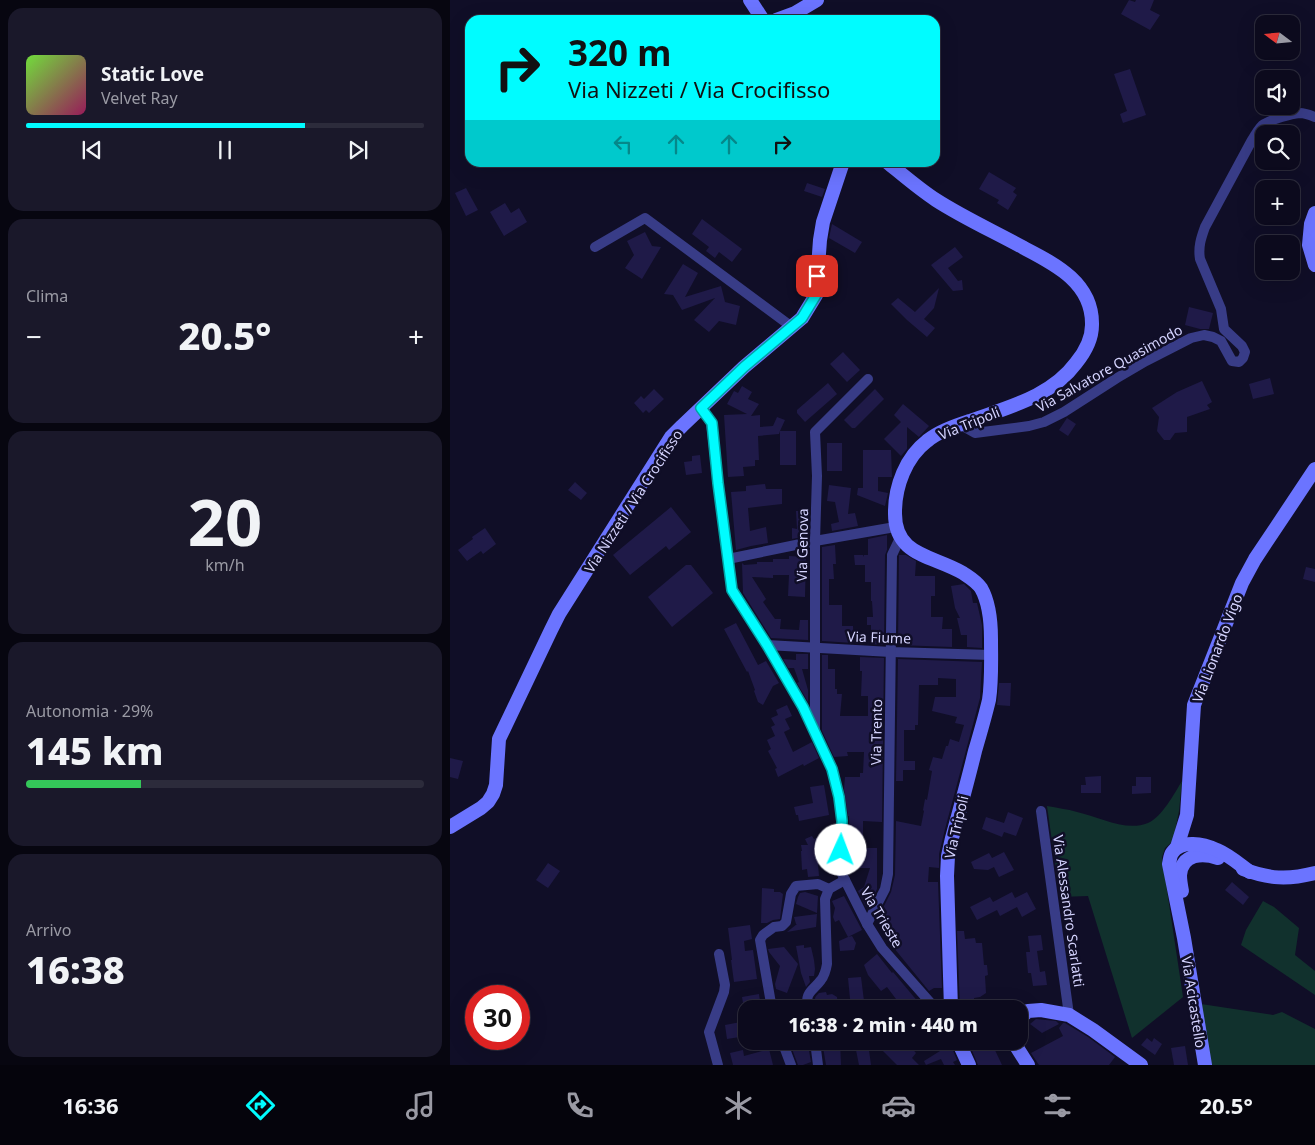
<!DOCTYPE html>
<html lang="it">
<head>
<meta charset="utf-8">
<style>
	body { margin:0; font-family:"Noto Sans",sans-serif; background:#1a182a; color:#f1f3f6; height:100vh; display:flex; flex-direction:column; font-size:19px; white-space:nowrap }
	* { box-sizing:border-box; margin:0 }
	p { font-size:16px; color:#9a9aa4 }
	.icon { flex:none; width:28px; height:28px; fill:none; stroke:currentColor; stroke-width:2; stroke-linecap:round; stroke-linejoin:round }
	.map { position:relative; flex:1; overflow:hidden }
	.details { display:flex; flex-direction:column; gap:8px; padding:8px; background:#070610; width:450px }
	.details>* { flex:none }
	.banner { position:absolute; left:15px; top:15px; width:475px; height:152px; border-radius:15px; box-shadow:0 5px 20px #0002,0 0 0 1px #2c2b3b; background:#00fcff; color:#111; overflow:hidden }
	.needle { width:32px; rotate:286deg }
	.tools { position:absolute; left:805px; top:15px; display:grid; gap:10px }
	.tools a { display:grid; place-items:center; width:45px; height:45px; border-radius:10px; background:#0c0a1d; box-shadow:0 5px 20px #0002,0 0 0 1px #2c2b3b; font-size:25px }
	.speed { position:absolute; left:15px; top:985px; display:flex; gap:10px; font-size:25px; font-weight:700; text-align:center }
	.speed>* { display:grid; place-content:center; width:65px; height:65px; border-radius:50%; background:#0c0a1d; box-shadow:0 5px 20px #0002,0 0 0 1px #2c2b3b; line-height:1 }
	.speed .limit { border:8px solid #d22; background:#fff; color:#111 }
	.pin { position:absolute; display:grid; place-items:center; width:42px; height:42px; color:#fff; margin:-21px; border-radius:10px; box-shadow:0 2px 8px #0006 }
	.me { position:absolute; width:55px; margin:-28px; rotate:2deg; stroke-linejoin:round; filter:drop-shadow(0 0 4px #0008) }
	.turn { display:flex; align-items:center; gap:18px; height:105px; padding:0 20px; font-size:22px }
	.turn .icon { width:65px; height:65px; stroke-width:2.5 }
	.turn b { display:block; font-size:35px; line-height:42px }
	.lanes { display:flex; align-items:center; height:48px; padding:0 20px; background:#0003; justify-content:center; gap:25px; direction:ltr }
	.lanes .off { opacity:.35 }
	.big { font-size:38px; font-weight:800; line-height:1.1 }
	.details .tile { flex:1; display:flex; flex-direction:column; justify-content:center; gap:8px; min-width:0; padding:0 18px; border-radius:15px; background:#1a182a }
	.details .dial { align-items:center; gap:0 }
	.dial b { font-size:65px; line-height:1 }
	.song { display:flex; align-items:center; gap:15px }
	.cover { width:60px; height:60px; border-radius:8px; background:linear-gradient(135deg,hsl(100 70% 55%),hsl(330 70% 35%)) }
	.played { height:5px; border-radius:2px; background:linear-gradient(90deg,#00fcff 70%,#2c2b3b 70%) }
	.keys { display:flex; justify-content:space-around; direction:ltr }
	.heat { display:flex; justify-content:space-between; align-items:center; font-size:28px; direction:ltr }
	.charge { height:8px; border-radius:4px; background:linear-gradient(90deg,#34c759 29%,#2c2b3b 0) }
	.trip { position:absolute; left:288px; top:1000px; width:290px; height:50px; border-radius:15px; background:#0c0a1d; box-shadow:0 5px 20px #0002,0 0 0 1px #2c2b3b; font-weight:800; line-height:50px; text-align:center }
	.dock { display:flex; height:80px; justify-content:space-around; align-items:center; background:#05040c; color:#9a9aa4 }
	.dock .icon { width:35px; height:35px }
	.dock .on { color:#00fcff }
	.dock b { font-size:22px; color:#f1f3f6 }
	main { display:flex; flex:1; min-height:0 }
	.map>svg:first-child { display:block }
	.green { fill:#11312d }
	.building { fill:#1f1a48 }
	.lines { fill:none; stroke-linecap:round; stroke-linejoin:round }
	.street { stroke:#383c87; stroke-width:10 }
	.secondary { stroke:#6b74ff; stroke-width:14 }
	.route-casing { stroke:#00a4a6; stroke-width:12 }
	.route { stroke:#00fcff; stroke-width:9 }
	.labels { text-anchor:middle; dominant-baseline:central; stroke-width:5; stroke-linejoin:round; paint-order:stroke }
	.street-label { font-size:14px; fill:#d5d4ff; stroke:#100e27 }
</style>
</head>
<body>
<main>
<section class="details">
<div class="tile">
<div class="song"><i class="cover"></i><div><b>Static Love</b><p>Velvet Ray</p></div></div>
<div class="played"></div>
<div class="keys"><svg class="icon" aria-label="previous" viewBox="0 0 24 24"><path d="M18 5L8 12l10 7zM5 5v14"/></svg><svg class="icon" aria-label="pause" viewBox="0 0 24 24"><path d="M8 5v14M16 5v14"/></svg><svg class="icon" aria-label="next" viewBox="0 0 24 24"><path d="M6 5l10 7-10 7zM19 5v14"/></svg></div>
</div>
<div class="tile"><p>Clima</p>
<div class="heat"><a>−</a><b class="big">20.5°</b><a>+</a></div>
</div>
<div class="tile dial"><b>20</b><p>km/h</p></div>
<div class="tile"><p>Autonomia · 29%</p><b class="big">145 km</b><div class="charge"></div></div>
<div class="tile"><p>Arrivo</p><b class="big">16:38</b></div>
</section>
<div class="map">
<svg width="865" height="1065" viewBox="0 0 865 1065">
	<rect width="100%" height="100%" fill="#100e27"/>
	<g class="green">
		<path d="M732,781L729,811L723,841L715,848L712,857L733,997L682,1038L638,896L610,897L597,806C607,808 617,809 627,812C649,817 676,832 698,823C712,817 724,794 732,781Z"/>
		<path d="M813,901L824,907L849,928L845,955L865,971V995L791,945L796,930Z"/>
		<path d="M751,1004L823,1015L832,1012L865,1029V1065H760Z"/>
	</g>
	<g class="building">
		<path d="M679,0L685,2L686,0H704L700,10L710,15L700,30L671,14Z"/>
		<path d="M680,69L696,115L673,123L670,114L677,111L664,74Z"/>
		<path d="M539,172L566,188L563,192L567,195L558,210L547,203L549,200L529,189Z"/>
		<path d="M357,183L375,189L372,197L354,191Z"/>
		<path d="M16,188L28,210L16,216L5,193Z"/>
		<path d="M55,203L61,213L69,208L77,222L54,236L40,212Z"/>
		<path d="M252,219L292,249L282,262L269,252L265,258L256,251L259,247L242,234Z"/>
		<path d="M382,224L412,242L405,253L379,238Z"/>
		<path d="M195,232L202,246L211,247L192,279L175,268L184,255L177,241Z"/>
		<path d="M505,247L513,257L498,268L508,281L512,280L513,290L503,291L481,265Z"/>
		<path d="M233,264L248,273L235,297L271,286L275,302L290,306L286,325L269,321L259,332L244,320L265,298L232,310L223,295L214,294Z"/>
		<path d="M489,288L484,308L474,319L485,328L477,337L457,320L441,304L448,298L465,312Z"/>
		<path d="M739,307L763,313L759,329H750L735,325Z"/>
		<path d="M393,352L410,370L397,382L380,364Z"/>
		<path d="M820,378L824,394L803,399L799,384Z"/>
		<path d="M752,381L762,402L757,405L760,409L737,417V432L725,433L720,440H714L707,431L709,417L702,408L727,392Z"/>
		<path d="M378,383L387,394L355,422L347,413V410Z"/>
		<path d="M292,386L302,392L298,399L309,404L301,416L310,415V427L323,426L327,417L335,420L330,431H346V465H330V431L329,434L308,436L309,460H305V466L293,467L294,476L278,477L274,415L297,414L277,404L284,391L288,393Z"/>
		<path d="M204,389L214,399L199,413L196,410L193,413L184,403L191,396L194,399Z"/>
		<path d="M425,389L434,399L405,428H402L394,420Z"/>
		<path d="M453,404L479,426L469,437L457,427V449L451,456L434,439L451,422L444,415Z"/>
		<path d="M617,418L626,424L618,436L609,430Z"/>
		<rect x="377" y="443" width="15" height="28"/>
		<path d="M413,450H441L442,477H428V491L438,493L435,506L407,495L408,488H413Z"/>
		<path d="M250,455L252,473L236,475L234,462L242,461V456Z"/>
		<path d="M125,482L137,493L131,500L118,490Z"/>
		<path d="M315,484L316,489H332V504L298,508L300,531L316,527L318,543L301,546L286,550L281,492L296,491V486Z"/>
		<path d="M379,485L401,488L398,514L405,513L408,526L382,531L381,524L389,522L385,502L377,501Z"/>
		<path d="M221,507L241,532L219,550L216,546L180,575L163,555Z"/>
		<path d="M346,511H359V523H357V536L342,539V528L347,529Z"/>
		<path d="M35,528L46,544L33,554L31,551L17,561L8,550L23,539L22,537Z"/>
		<path d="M437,535V550L435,555L434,645L421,644V625H417V617H423L422,601H421V582H415V565H405L404,555H413V557L414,555H418V539Z"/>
		<path d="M385,545L386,564H383L384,579H379V605H392V626H403L404,643L372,641V547Z"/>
		<path d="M449,555H456L466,561L465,576H485V596H481V617H493L492,629H502V647L448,645Z"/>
		<path d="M339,556L356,557L355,597L338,596L339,575H323V578L302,577L316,599L313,602L325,619H331L330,629L349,630L350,620H358V640L321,638L293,593L292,563L294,565L307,564V562H323V559H339Z"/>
		<path d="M236,565H241L263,593L222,627L198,597Z"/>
		<path d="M856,567L865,569V582L853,579Z"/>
		<path d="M514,584L521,591L523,603H527L532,625V648L517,647V635H511L507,618H510L505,608L501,586Z"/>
		<path d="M286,623L308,665L316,661L329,683L323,686L313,705L308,702L304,691L305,690L298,671L297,672L274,629Z"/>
		<path d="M346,654H358V669H352L358,690V702L347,683L349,682L344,668H338L333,659L346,660Z"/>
		<path d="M372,655H378V669H385V689H387V694H392L390,716H418V696H411L412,671H410V657L434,658L432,822L413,821V848H427V889L421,902L416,907L408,891L414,887L420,868H400L399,816H398L394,789L395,777H410V773H413L414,752H397L398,756L384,757L372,731Z"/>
		<path d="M448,659L532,662L530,698L495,829L489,854V868L479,867L478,882H488L492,988H484L479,991L444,948V930H432V910L441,892L445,875L446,821L471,826L474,811L473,810L475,799L477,800L482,771L479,770L483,757L492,759L496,746H498L500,739L509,742L514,725L505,723L507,717L482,711L485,697H506V679L488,678V685H469L468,725H465V730H454V761H465V770H453V781H446Z"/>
		<path d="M549,683H561L560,706L547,705Z"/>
		<path d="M337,705L342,716L335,719L340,729L334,732L343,752L362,742L369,758L354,766L353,764L328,777L325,769L327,768L318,751L321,749L317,740L325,736L321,727L325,725L321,718L328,715L326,710Z"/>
		<path d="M0,758L13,761L8,779L0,777Z"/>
		<path d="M651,776V793H631V785H636L635,777Z"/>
		<path d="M686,777H701V793L682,794V786H686Z"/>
		<path d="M374,785L379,815L349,821L348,815H346L344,807L363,803L360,787Z"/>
		<path d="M558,812L573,818L566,836L554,832L552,837L532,829L536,817L554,823Z"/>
		<path d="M375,834L380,846L367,852L369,876L358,877L357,869L352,870L351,851H352L351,845H358L355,839L362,836L364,839Z"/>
		<path d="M554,852L564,870L549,877L544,867L538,870L524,869L521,862L539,853L542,858Z"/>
		<path d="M98,863L110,871L98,888L86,880Z"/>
		<path d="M782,882L799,897L793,905L775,890Z"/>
		<path d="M312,888L324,889V892H330L333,894L330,919L323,920L317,923H311Z"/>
		<path d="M355,892L368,896L367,913L346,904L348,897L350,893Z"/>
		<path d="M562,892L565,898L577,892L586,909L572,917L567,907L550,916L547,910L527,920L520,907L540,897L543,902Z"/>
		<path d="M394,896L412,930L398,937L402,936L406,943L404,950L390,951L389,941L398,937L389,920L385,922L383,917L385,908L382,901Z"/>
		<path d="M367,914L366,927L337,932L347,924H346L344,917Z"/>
		<path d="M300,925L302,939L294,941L295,951L303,950L307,979L284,982L281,960H282L278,928Z"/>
		<path d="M507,931H514L515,939L525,938L526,943H532L534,965H537L538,975L535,976L536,993L530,997L524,998V1009H510Z"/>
		<path d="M591,935L593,950L587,951L590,972L595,971L597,985L583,986L581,973H578L576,952H580L578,936Z"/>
		<path d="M354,945V948L361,947L364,960L365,969L364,976H359L360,982L356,987L351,973L346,946Z"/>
		<path d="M334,947L348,964L337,993L326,989L325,984L330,966L319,952L318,949Z"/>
		<path d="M427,954L442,973L443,972L474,1009H447L441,1003L446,999L437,987L431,991L418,975L414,965Z"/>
		<path d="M411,977L415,1009H401L398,978Z"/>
		<path d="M376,992L377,995L382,994L387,997L388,1009H366L365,998L366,996L369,993Z"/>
		<path d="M309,994L311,1009H294L292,997Z"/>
		<path d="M586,1019L606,1021L609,1024L592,1033L580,1024Z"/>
		<path d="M296,1021V1036L277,1039L275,1025Z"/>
		<path d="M613,1023H615L638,1037L665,1057L659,1065H589L581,1053L613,1036L609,1028Z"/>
		<path d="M697,1038L702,1042L704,1038L712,1044L705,1055L691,1045Z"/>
		<path d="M339,1041H356L359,1051L361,1062L353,1065H348Z"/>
		<path d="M372,1041H390L391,1065H376Z"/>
		<path d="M438,1041H455L466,1053L462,1058L469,1065H447L431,1049Z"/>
		<path d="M481,1041H499L507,1060L503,1062L505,1065H494L491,1059L476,1065L474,1061L490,1051Z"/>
		<path d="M518,1041H528L529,1045L534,1043L537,1051L544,1048L552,1065H528Z"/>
		<path d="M418,1043L421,1065H409L405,1045Z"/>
		<path d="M735,1046L738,1065H724L721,1048Z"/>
		<path d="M319,1049L323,1065H283L280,1053L293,1050L294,1056Z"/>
	</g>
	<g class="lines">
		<g class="street">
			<path d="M145,247L195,218L342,327"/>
			<path d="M251,407L261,423L268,483L282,590L317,645L353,707L382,769L389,797L392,821L391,872L417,924L432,948L486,1009"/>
			<path d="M509,424L525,433L579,426L594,422L614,412L667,378L696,361L741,338L754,335L763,337L771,341L782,361L789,362L793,358L795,352L792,346L774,329L771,309L750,259C748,247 751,238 755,227L802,140C806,134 809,127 814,124C823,119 840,114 850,113C855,113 860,115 865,117"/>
			<path d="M278,559L365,541L445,527"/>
			<path d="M317,645L441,652L541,655"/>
			<path d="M365,730V541L367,476L365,432L418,379"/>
			<path d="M591,811L619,1015"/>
			<path d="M417,924L435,889L438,874L442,555L450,538"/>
			<path d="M322,1009L310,940L313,935L324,927L332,926L336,922L341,894L346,886L368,884L379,889"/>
			<path d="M358,1009C354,992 363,991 371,980C375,975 376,970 377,964L375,899L379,889L395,880"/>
			<path d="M332,1041L341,1065"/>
			<path d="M365,1041L368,1065"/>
			<path d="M268,1065L259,1032L274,992L275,985L269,954"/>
		</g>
		<g class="secondary">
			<path d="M300,0L313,20"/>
			<path d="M326,20L345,13L367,0"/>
			<path d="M437,162C453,175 469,189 486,200C514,218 545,232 574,248C605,264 643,283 642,325C642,339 635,352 626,363C601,397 558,407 520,421C505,426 489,431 477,441C456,457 445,486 445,512C444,556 482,555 513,573C519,577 526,581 531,588C539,602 541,622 541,639C541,658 542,681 539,700C535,717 530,734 525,751C518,780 510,809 502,838L498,856L497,876L501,1009"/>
			<path d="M865,213L861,224L859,245L865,265"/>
			<path d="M0,827L31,808L38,802L43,794L46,785L49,739L101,630L109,614L221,437L232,426L294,367L352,318L366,295L370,240L373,222L393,162"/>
			<path d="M727,847L737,815L744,705L792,583L805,559L865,469"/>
			<path d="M793,869C819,879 838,880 865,873"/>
			<path d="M732,891C731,886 730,880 730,875C732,853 753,853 768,858"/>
			<path d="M569,1020L570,1018L578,1011L591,1010L619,1015L643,1030L691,1065"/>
			<path d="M508,1041L519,1065"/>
			<path d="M566,1041V1046L578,1065"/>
			<path d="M755,1065L734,938L719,864C720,860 720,856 722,853C731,839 754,844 767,850C779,855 789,864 800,872"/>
		</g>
	</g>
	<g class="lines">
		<defs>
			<path id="route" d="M367,276L366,295L352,318L294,367L251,408L262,423L268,483L282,590L317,645L353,707L382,769L389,797L392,821L391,850"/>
		</defs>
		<use href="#route" class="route-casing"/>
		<use href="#route" class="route"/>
	</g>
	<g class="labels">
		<g class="street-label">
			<text transform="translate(659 368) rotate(-29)">Via Salvatore Quasimodo</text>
			<text transform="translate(519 423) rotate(-22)">Via Tripoli</text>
			<text transform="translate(183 501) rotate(-57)">Via Nizzeti / Via Crocifisso</text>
			<text transform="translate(352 545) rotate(-89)">Via Genova</text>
			<text transform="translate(429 637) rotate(2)">Via Fiume</text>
			<text transform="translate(767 648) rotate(-69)">Via Lionardo Vigo</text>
			<text transform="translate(426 732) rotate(-89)">Via Trento</text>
			<text transform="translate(506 827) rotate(-77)">Via Tripoli</text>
			<text transform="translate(619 911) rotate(82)">Via Alessandro Scarlatti</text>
			<text transform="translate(432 917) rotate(59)">Via Trieste</text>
			<text transform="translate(744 1002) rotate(81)">Via Acicastello</text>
		</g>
	</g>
</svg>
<div class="tools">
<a><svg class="needle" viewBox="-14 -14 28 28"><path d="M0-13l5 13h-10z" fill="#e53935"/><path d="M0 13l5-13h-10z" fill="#9a9aa4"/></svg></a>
<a><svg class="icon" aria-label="sound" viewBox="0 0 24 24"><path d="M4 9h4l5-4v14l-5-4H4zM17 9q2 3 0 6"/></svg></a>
<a><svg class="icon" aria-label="search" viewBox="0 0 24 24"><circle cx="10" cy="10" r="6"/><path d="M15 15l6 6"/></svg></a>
<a>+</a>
<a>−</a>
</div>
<div class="speed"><div class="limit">30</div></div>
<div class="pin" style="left:367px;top:276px;background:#d93025"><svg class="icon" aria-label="arrive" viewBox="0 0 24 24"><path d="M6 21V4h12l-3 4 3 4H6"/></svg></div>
<svg class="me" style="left:391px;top:850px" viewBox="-20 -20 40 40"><circle r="19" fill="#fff"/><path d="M0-13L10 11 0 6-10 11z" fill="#00fcff"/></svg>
<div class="trip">16:38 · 2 min · 440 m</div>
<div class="banner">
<div class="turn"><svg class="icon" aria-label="right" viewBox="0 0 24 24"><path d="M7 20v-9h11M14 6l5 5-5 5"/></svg><div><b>320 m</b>Via Nizzeti / Via Crocifisso</div></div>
<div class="lanes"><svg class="icon off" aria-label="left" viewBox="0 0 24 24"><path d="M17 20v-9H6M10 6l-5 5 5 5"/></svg><svg class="icon off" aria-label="ahead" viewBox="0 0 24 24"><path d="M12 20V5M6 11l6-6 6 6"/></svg><svg class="icon off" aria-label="ahead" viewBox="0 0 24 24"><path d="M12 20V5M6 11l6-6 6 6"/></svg><svg class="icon" aria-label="right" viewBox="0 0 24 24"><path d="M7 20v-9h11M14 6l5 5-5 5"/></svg></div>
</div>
</div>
</main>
<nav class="dock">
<b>16:36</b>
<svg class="icon on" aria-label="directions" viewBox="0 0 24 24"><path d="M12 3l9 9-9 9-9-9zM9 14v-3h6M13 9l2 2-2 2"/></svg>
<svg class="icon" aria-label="music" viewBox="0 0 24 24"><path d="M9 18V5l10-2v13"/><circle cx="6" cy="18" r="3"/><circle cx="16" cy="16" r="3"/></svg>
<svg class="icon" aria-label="phone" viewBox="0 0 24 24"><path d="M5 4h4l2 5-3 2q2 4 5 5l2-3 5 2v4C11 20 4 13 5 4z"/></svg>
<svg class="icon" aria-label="climate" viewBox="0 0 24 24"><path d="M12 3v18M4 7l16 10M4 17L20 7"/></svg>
<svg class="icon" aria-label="car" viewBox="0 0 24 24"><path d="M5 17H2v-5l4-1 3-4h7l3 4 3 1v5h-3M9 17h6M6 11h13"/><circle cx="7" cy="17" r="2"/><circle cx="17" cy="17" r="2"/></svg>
<svg class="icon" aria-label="filters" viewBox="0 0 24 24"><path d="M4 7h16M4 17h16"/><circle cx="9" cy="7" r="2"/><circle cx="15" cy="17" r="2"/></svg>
<b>20.5°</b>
</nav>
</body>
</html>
